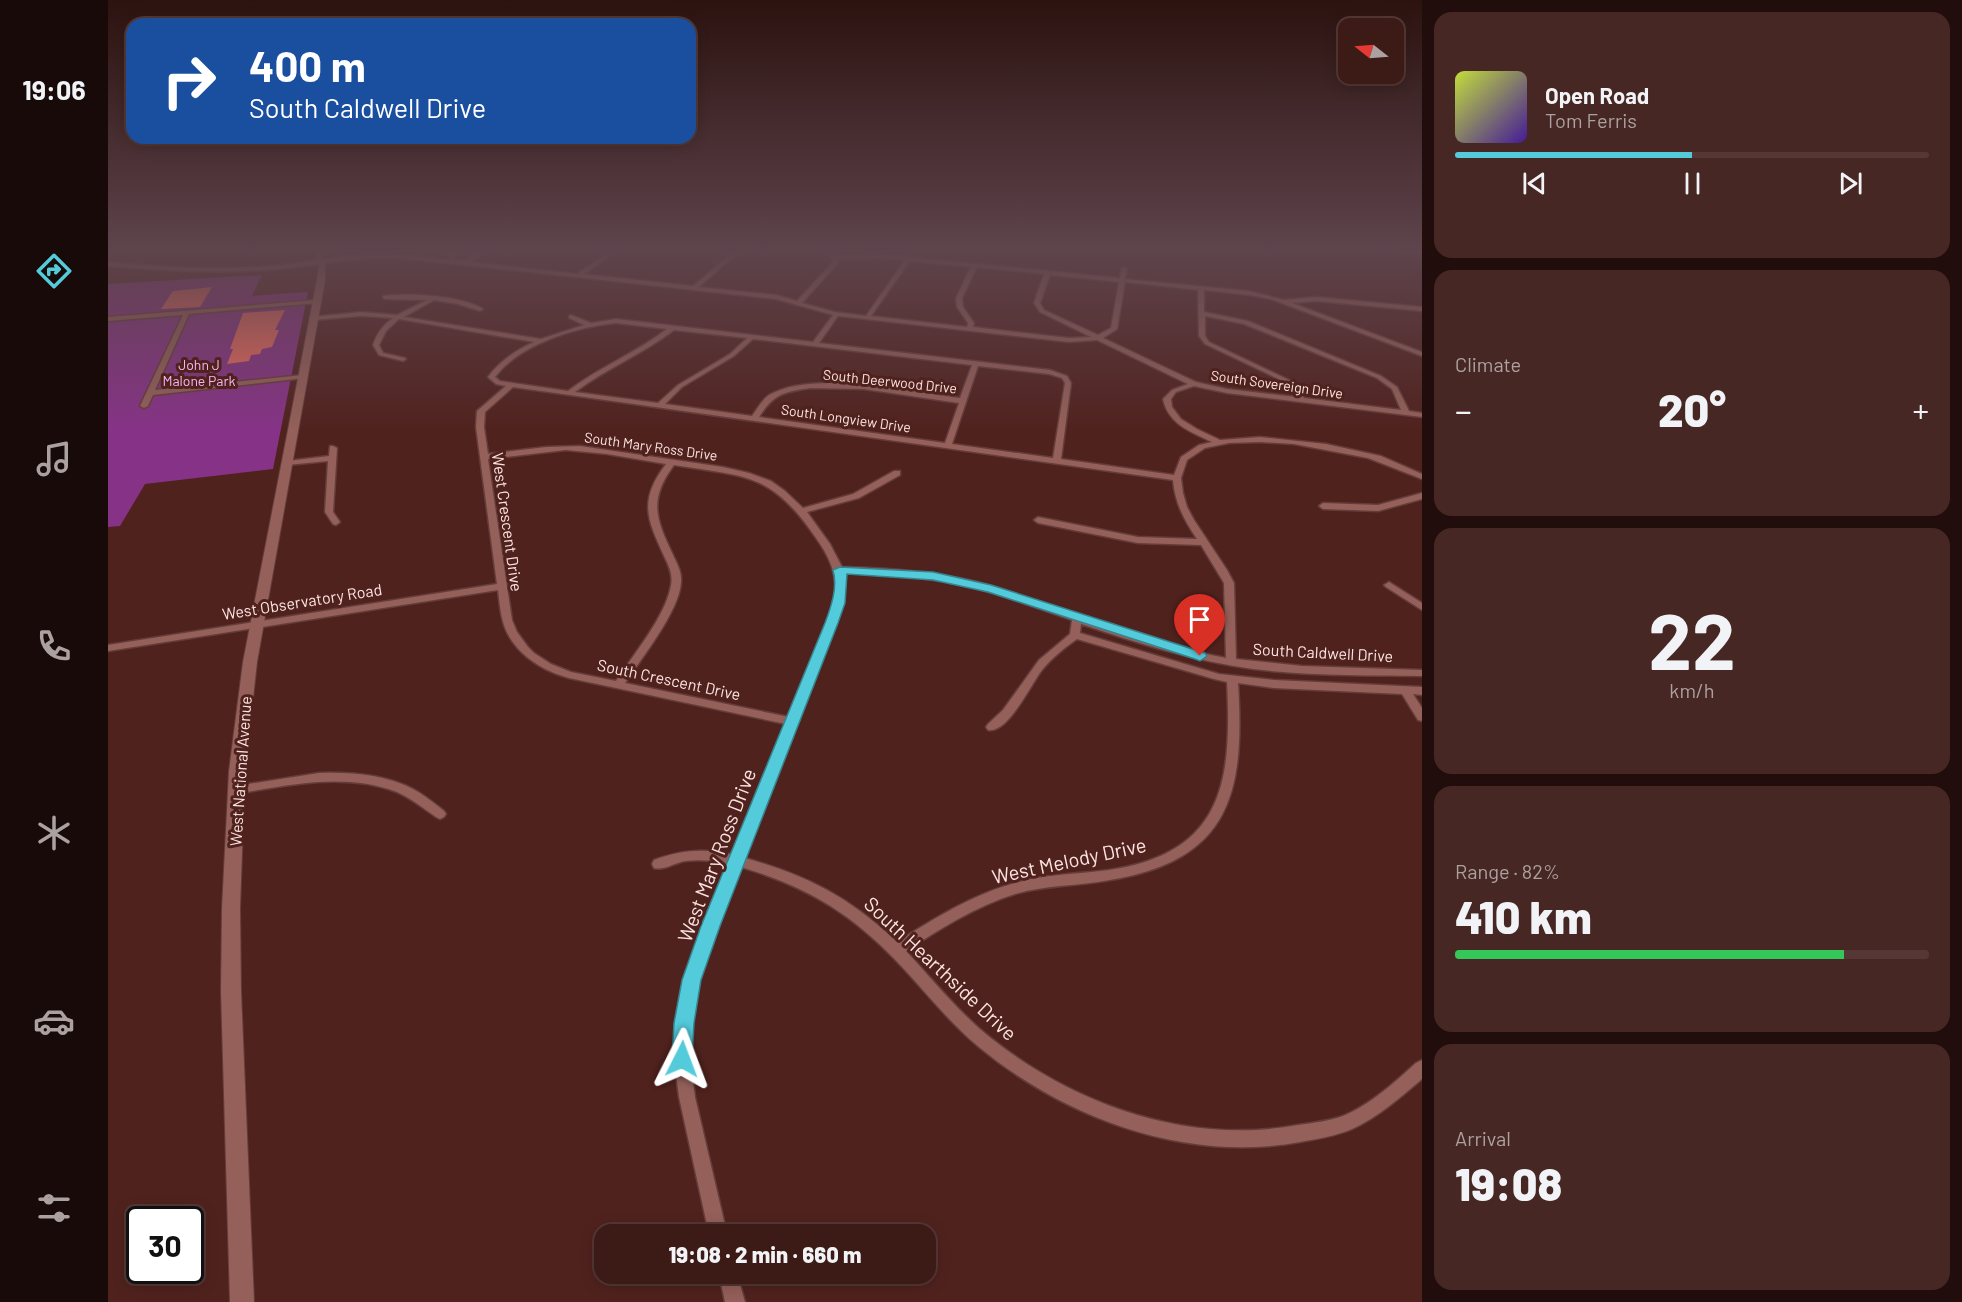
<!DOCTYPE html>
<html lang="en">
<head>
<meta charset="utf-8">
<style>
	body { margin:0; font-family:Barlow,sans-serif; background:#472723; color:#f1f3f6; height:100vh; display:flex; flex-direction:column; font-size:22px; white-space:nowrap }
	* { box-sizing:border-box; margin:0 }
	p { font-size:20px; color:#aca1a1 }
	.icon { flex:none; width:33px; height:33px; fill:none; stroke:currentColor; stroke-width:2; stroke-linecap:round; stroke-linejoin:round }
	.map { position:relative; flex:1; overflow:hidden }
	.drawer { display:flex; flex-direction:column; gap:12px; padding:12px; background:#210e0c; width:540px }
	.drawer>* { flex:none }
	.top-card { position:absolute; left:18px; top:18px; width:570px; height:126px; border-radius:18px; box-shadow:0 3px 15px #0003,0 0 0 2px #553835; background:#1a4fa0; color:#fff; overflow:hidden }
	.needle { width:39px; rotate:287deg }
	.fabs { position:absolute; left:1230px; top:18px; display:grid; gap:12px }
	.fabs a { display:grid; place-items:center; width:66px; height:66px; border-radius:12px; background:#3c1a16; box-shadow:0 3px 15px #0003,0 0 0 2px #553835; font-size:30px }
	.speed { position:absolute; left:18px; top:1206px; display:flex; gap:12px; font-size:30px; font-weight:700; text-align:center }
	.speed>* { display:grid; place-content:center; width:78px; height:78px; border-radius:50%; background:#3c1a16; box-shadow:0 3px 15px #0003,0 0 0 2px #553835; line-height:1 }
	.speed .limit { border:3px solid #111; border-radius:9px; background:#fff; color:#111 }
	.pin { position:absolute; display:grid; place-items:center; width:51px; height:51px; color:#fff; margin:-62px -26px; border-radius:50% 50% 50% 0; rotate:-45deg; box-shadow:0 0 6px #0007 }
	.pin .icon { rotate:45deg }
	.me { position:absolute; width:66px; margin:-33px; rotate:3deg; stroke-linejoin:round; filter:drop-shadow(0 0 4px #0008) }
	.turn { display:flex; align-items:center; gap:21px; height:126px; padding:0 24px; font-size:27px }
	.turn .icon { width:78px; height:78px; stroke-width:2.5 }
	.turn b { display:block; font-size:42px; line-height:51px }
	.big { font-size:45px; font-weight:800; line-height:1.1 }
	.drawer .widget { flex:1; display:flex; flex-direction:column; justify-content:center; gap:9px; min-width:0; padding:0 21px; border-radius:18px; background:#472723 }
	.drawer .dial { align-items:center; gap:0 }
	.dial b { font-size:78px; line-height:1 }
	.song { display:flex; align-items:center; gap:18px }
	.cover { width:72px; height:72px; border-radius:9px; background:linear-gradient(135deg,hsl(70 70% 55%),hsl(260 70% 35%)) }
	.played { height:6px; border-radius:3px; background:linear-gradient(90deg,#53cbdb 50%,#553835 50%) }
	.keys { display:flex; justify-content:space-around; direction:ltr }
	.heat { display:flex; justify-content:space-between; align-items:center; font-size:33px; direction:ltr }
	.charge { height:9px; border-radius:4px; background:linear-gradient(90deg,#34c759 82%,#553835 0) }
	.trip { position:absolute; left:486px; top:1224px; width:342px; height:60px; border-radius:18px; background:#3c1a16; box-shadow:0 3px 15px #0003,0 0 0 2px #553835; font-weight:800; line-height:60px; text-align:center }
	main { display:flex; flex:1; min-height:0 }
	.tabs { display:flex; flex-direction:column; width:108px; justify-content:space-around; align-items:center; background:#180a09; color:#aca1a1 }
	.tabs .icon { width:42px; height:42px }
	.tabs .active { color:#53cbdb }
	.tabs b { font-size:27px; color:#f1f3f6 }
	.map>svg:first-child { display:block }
	.green { fill:#863387 }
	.building { fill:#ea6c60 }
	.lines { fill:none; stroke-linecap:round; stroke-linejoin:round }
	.minor-casing { stroke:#643d3b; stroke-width:3 }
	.secondary-casing { stroke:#643d3b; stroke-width:2 }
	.minor { fill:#946059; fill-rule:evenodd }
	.secondary { fill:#946059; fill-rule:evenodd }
	.route { fill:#53cbdb; stroke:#36848e; stroke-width:1.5 }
	.labels { text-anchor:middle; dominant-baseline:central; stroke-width:6; stroke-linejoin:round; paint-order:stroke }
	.far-park-label { font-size:14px; fill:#f8b6f6; stroke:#50221e }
	.far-street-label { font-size:14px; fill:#fde4e1; stroke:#50221e }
	.street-label { font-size:16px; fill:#fde4e1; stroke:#50221e }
	.near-street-label { font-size:20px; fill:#fde4e1; stroke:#50221e }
</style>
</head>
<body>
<main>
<nav class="tabs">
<b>19:06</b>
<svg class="icon active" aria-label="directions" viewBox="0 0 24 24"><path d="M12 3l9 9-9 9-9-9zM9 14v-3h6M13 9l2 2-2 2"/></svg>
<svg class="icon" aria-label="music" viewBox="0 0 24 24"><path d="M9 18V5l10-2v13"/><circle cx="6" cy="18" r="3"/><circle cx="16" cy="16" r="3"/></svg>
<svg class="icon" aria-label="phone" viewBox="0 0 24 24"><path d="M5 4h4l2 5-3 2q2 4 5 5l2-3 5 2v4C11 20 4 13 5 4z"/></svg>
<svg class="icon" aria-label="climate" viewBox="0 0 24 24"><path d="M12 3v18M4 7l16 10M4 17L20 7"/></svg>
<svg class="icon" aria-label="car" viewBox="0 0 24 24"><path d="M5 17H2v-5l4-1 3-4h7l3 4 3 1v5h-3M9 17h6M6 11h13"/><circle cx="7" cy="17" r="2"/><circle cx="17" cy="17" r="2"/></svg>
<svg class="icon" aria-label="filters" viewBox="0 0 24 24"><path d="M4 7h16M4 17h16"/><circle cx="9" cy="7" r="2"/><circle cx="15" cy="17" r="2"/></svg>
</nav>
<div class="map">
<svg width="1314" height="1302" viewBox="0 0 1314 1302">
	<rect width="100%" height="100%" fill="#50221e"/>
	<path class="green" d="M154,275L144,296L200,292L165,469L37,484L12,526L0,527V284Z"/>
	<g class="building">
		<path d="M104,287L92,307L53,309L65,291Z"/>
		<path d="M177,310L167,330H171L164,347L154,349L152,354L143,355L141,361L119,364L125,349H122L135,313Z"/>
	</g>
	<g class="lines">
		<defs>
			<g id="minor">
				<path d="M334,249H340L348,257L346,260C363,262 368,249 383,249L362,262L469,274L506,249H511L476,274L585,286L629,249H634L591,287L668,295L689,301L725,262L724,257L711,249H717L729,256L770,254L1012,278L1013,269L1016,267L1019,269L1017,279L1141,291L1176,300L1209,297L1314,307V311L1209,301L1184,303L1314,352V356L1163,299L1141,295L1096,290V312L1140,321L1273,376L1289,387L1301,411L1314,413V417L1119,393L1086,386L1068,392L1063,399L1064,407L1073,419L1089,429L1112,440L1152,437L1218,444L1273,456L1314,474V479L1260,458L1186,444L1152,442L1121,443L1097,448L1079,460L1073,478L1075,493L1079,507L1086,520L1119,570L1126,583L1128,659L1194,666L1314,670V676C1258,675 1201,676 1145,669C1086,661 1029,643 973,624L972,633L1111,674L1166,680L1314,687V695L1305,694L1314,708V721L1310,720L1294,694L1166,688L1130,683C1137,792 1123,860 1002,880C970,886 938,885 907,894C868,906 832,929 798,951C826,981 852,1014 884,1039C969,1106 1082,1145 1190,1125C1205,1123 1221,1121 1235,1116C1262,1105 1287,1082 1308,1063L1314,1060V1079C1293,1097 1270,1117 1244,1129C1228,1136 1209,1139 1192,1142C1079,1163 958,1119 871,1047C843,1024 820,995 796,969C747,916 703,888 633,867L591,980L584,1023L582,1059L587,1097L619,1234H601L571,1097L566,1059L568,1023L577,980L621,864C607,861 593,859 578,861C568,862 556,871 546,868L544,864L546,860C573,850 597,848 625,855L678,724L461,678C431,670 401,650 394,618C392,609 391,599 390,590L0,651V645L389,584L368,427L369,411L398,386L388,384L380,377C392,361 408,350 426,342L291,319L278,331L271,345L275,353L297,358L298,359L295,361L271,355L265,345C269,333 275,325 285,318L253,316L206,320L203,318L204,317L253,312L289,315L319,300L277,299L275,298V296C302,293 352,295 375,309L372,311L350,304L326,300L296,317L433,339L476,325L461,318V316L463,315L483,323L508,319L705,342L725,315L668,299L291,258C250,256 212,265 171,269C114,274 57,271 0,266V262C50,267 100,270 150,267C188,265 226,256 264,254C290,253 315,257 341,260L342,257ZM770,258L797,260L758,316L727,312L694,303L730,263V259ZM802,261L863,267L848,298L849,307L860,323L859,327L763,316ZM869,267L936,274L926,303L932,312L983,337L961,338L865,327L866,323L855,307L854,298ZM942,275L1011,282L1003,328L990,335L936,310L932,303ZM1017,282L1090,290L1091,336L1097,344L1177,382L1187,391L1189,397L1119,389L1088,382L995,338L1009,329ZM730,316L961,342L989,340L1080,384L1064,390L1055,399C1060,424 1083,432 1104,442L1091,445L1073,457L1066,475L953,459L963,383L959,376L942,370L711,343ZM1097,316L1136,324L1269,378L1284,389L1293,410L1196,398L1192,389L1181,380L1101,342L1097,336ZM508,323L559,329C528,353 491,367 460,391L392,381L387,377C412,344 468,327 508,323ZM566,330L639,338L622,354L570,385L550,403L467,392C499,368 535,354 566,330ZM645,339L864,365L852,398C802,392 706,369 661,395C654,400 649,409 644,416L557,404L574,387L626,356ZM870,366L941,374L954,378L957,383L945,458L844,444ZM405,387L1065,480C1067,503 1076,520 1089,539L1030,537L930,517L926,520L930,523L1030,543L1093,545L1116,583L1118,658C1037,642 965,611 887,587C839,572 785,568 734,567L722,544L699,512L751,498L792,475V471H786L745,494L695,508L677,491L663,481L641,473L615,467L472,446L438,447L380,454L376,427L377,412ZM702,388L756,389L851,403L837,443L651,417C666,394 675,392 702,388ZM458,450L499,454L558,464C530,501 539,519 557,558C561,566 565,575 563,585C558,616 525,655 508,681L463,672L443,664L426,653L420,647L409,632L404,620L380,459ZM566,465C639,477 663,472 708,538C720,555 729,572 727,593C724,612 716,631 708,649C699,671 690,694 681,717L517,683C533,659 572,610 573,582C574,572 569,564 565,555C548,519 540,500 566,465ZM736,573C784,574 835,578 881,592C909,600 936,611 964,620L962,634L931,660L895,710L880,724L878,727L880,730C900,734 923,684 934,670C944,658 956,648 969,639L1106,679L1119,682C1124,781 1116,853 1001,870C971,874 940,874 911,882C867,893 827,918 789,942C741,897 700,876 637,858L729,623L736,595Z"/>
				<path d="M209,300L211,301V303L81,314L47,390L195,375L198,377L197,378L45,395L40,406L36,408L32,406L75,315L0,321V317Z"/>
				<path d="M222,446H225L229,448L225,512L232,522L228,525L225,524L217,512L220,461L179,465L175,463L179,461L221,456Z"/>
				<path d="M1314,493V499L1270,511L1215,509L1211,506L1215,503L1270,505Z"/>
				<path d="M1281,582L1314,603V610L1278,587L1276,585Z"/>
				<path d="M211,773C242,772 276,774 305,789C316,795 326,803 336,811L338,814L336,817L332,819L328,817C315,808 303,798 289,792C237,772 180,785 128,794L124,793L122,790L124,787L128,786Z"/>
				<path d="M611,1274H629L637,1302H617Z"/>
			</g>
			<g id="secondary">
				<path d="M205,249H211L217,265V280L149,662L137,771L132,908L133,991L146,1302H122L113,991L114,908L121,771L135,662L209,280L211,265Z"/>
				<path d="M1269,249L1314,250V254L1272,251Z"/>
			</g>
		</defs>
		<use href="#minor" class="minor-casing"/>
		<use href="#secondary" class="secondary-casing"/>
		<use href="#minor" class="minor"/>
		<use href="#secondary" class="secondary"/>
	</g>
	<linearGradient id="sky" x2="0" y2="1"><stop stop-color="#2c1310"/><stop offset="0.58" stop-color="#5e444c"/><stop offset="1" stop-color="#5e444c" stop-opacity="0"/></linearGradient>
	<rect width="1314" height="431" fill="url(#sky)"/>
	<path class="route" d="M732,567L825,572L883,585L1097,653L1099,656L1092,661L1087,659L880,592L825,580L739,574L737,603L730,623L612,926L593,980L586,1023L584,1059L581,1066L574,1069L567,1066L564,1059L566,1023L574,980L593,926L717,623C723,607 730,587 725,570Z"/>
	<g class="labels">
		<g class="far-park-label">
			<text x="91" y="364">John J<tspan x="91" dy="16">Malone Park</tspan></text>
		</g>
		<g class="far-street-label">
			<text transform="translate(782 381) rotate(6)">South Deerwood Drive</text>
			<text transform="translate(1169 384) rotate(8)">South Sovereign Drive</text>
			<text transform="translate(738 418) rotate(8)">South Longview Drive</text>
			<text transform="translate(543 446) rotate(8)">South Mary Ross Drive</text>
		</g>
		<g class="street-label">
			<text transform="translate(400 522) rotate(82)">West Crescent Drive</text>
			<text transform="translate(194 601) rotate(-9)">West Observatory Road</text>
			<text transform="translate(1215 652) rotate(3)">South Caldwell Drive</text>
			<text transform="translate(561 679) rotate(12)">South Crescent Drive</text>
			<text transform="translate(132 771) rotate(-86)">West National Avenue</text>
		</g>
		<g class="near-street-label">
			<text transform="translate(608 855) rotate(-69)">West Mary Ross Drive</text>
			<text transform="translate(961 860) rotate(-12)">West Melody Drive</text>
			<text transform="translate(833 968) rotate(43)">South Hearthside Drive</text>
		</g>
	</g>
</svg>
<div class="fabs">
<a><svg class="needle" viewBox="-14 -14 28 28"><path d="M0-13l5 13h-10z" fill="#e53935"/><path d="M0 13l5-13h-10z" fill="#aca1a1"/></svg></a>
</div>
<div class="speed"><div class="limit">30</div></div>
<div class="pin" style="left:1092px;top:656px;background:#d93025"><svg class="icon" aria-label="arrive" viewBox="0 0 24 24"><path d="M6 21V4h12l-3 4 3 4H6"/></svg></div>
<svg class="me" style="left:574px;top:1059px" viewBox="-20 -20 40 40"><path d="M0-17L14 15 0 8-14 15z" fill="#53cbdb" stroke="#fff" stroke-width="4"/></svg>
<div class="trip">19:08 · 2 min · 660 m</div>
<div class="top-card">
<div class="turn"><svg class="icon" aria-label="right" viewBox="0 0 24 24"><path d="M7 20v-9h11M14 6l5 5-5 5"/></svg><div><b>400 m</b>South Caldwell Drive</div></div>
</div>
</div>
<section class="drawer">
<div class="widget">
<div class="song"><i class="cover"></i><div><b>Open Road</b><p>Tom Ferris</p></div></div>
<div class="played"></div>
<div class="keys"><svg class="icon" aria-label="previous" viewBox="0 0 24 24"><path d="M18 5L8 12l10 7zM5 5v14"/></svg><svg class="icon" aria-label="pause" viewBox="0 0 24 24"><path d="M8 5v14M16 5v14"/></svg><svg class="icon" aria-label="next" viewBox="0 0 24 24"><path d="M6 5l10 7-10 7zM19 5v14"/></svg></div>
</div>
<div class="widget"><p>Climate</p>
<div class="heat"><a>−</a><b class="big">20°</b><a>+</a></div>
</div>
<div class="widget dial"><b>22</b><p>km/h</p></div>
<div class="widget"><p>Range · 82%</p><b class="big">410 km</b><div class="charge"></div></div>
<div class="widget"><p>Arrival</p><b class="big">19:08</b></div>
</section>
</main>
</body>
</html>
